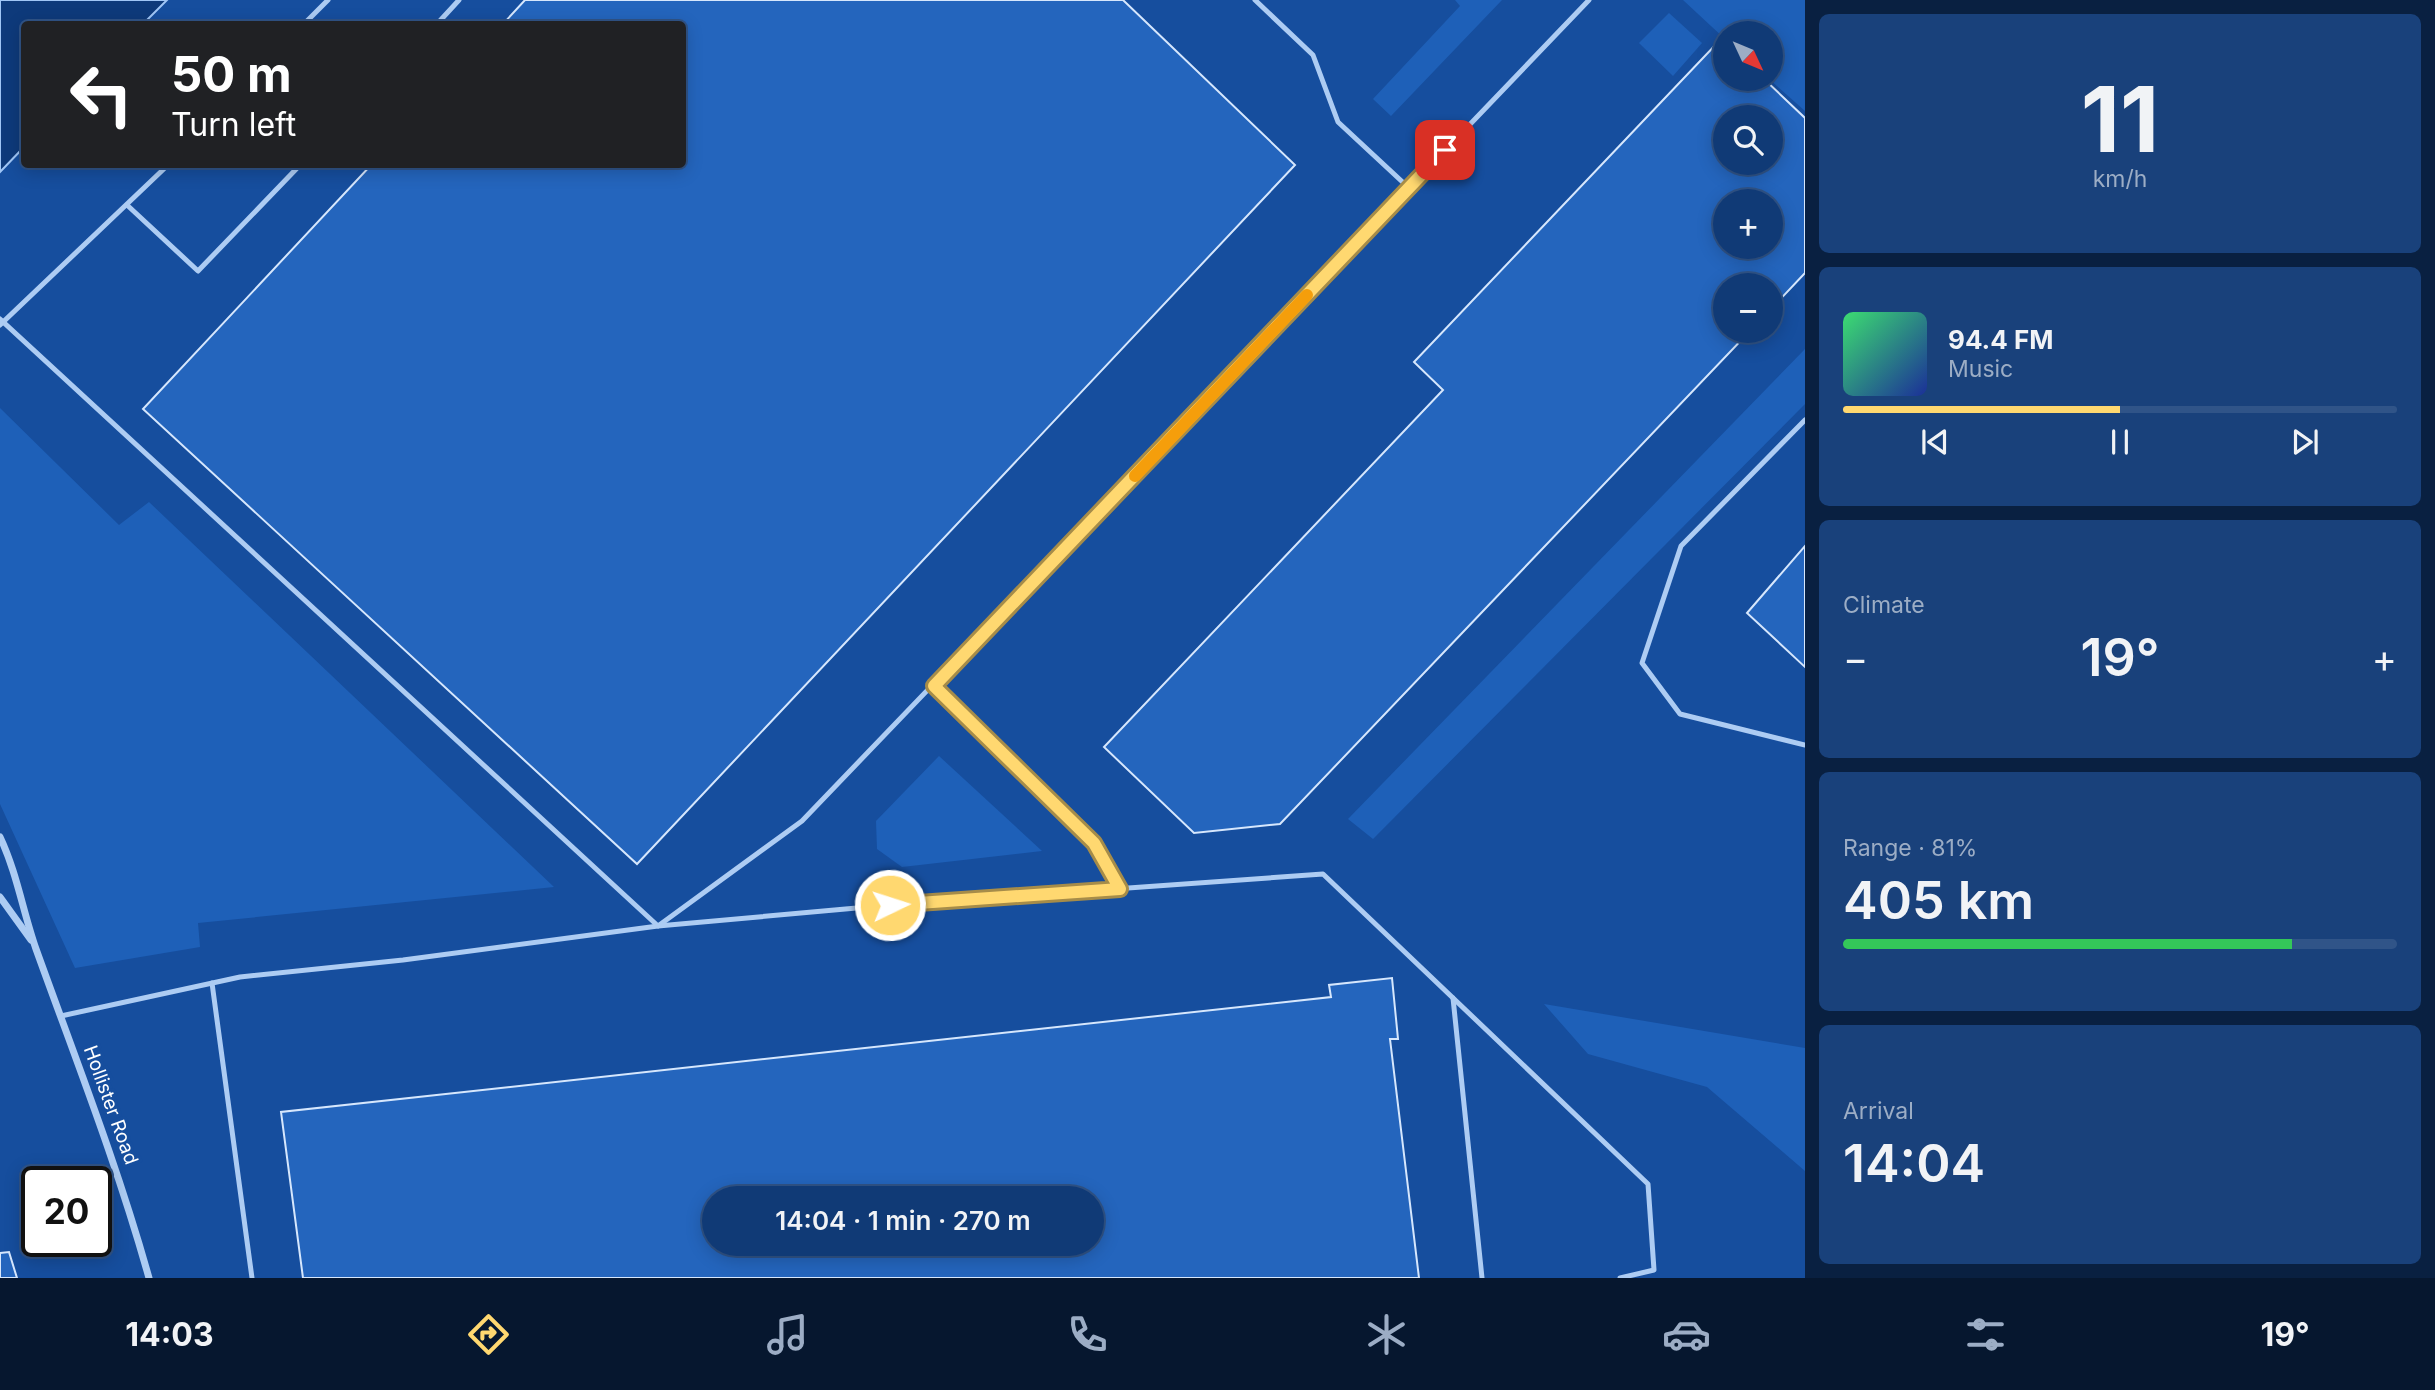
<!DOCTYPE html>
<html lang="en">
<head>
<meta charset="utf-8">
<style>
	body { margin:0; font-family:Inter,sans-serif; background:#19417b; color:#f1f3f6; height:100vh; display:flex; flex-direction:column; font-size:26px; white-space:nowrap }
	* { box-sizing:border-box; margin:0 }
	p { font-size:23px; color:#9cadc5 }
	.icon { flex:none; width:38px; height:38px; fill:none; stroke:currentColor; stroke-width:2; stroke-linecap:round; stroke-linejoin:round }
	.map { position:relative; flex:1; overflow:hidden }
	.panel { display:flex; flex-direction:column; gap:14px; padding:14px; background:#092041; width:630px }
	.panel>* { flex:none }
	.guide { position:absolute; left:21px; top:21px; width:665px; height:147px; border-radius:7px; box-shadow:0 4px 18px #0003,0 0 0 2px #305488; background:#202124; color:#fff; overflow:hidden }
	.needle { width:46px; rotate:134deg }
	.controls { position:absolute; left:1713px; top:21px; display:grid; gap:14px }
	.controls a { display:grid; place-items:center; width:70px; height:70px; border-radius:50%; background:#103a76; box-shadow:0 4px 18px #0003,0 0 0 2px #305488; font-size:35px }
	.speed { position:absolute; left:21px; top:1166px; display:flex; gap:14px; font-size:35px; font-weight:700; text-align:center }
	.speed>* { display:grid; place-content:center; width:91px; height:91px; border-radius:50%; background:#103a76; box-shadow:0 4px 18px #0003,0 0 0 2px #305488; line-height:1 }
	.speed .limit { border:4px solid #111; border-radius:10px; background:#fff; color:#111 }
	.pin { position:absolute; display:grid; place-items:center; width:60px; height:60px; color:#fff; margin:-30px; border-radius:14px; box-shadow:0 4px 10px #0006 }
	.me { position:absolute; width:77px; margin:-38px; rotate:86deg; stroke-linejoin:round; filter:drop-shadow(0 0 5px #0008) }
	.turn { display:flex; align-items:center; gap:24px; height:147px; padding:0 35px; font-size:32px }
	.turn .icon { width:91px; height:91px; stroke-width:2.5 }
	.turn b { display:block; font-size:49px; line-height:60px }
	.big { font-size:52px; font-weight:600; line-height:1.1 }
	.panel .card { flex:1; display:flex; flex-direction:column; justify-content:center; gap:10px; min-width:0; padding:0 24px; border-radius:10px; background:#19417b }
	.panel .dial { align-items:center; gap:0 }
	.dial b { font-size:91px; line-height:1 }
	.song { display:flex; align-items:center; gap:21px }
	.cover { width:84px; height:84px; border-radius:10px; background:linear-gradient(135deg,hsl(140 70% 55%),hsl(230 70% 35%)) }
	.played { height:7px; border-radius:4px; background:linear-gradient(90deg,#ffd870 50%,#305488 50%) }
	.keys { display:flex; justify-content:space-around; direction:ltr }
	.heat { display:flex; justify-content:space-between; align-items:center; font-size:38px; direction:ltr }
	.charge { height:10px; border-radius:5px; background:linear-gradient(90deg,#34c759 81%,#305488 0) }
	.trip { position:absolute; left:702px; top:1186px; width:402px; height:70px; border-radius:35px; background:#103a76; box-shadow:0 4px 18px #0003,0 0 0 2px #305488; font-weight:600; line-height:70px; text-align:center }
	.tabs { display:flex; height:112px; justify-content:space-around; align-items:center; background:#06172f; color:#9cadc5 }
	.tabs .icon { width:49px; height:49px }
	.tabs .current { color:#ffd870 }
	.tabs b { font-size:32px; color:#f1f3f6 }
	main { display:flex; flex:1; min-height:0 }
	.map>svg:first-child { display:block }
	.green { fill:#1e60b8 }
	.water { fill:#0e3a7b; stroke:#a0c6f6; stroke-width:2 }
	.building { fill:#2465bd; stroke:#d6e7fd; stroke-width:2; fill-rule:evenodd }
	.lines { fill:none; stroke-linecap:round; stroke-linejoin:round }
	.lane { stroke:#adccf3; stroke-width:5 }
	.street { stroke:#adccf3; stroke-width:7 }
	.route-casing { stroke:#a68c49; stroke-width:18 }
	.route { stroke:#ffd870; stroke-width:12 }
	.slow { stroke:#f59e0b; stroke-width:12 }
	.labels { text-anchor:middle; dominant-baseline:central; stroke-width:7; stroke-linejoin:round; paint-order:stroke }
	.street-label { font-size:19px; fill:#fff; stroke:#164e9e }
</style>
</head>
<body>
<main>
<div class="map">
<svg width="1805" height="1278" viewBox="0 0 1805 1278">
	<rect width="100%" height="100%" fill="#164e9e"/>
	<g class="green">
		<path d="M1455,0H1502L1391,116L1373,99L1460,6Z"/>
		<path d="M1683,0H1805V111L1769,79L1771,33H1726L1725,39Z"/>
		<path d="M1669,13L1702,43L1673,76L1639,43Z"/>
		<path d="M1805,349V404L1373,839L1348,819Z"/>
		<path d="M0,408L119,525L149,502L554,887L198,923L200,947L75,968L0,804Z"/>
		<path d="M939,756L1042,851L902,867L877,849L876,821Z"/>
		<path d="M1544,1004L1805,1048V1171L1707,1087L1588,1054Z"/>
	</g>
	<path class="water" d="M0,0H167L143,24H24V147L0,172Z"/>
	<g class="building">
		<path d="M525,0H1123L1295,165L637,864L143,409L372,164H682V24H503Z"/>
		<path d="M1722,38L1726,42V79H1764L1805,118V273L1771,309V285H1726V331H1750L1280,824L1194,833L1104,747L1443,390L1414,362ZM1726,117H1771V163H1726ZM1726,201H1771V247H1726Z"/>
		<path d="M1805,546V667L1747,613Z"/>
		<path d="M1392,978L1398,1039H1390L1419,1278H303L281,1112L1331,997L1329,985ZM714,1199H1092V1244H714Z"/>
		<path d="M9,1252L17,1278H0V1253Z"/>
	</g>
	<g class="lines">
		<g class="lane">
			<path d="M304,24L328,0"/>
			<path d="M437,24L459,0"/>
			<path d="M1409,188L1589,0"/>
			<path d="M127,205L198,271L301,164"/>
			<path d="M0,319L658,926L802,821L1409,188L1338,122L1313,55L1255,0"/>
			<path d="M0,325L169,164"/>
			<path d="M1805,420L1681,546L1642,663L1680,714L1805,745"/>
			<path d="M934,686L1094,843L1120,889"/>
			<path d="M212,983L252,1278"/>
			<path d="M1453,998L1482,1278"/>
			<path d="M61,1016L240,977L403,960L658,926L890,905L1323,874L1648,1184L1654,1270L1620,1278"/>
		</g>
		<g class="street">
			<path d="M0,837C17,873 23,912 36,949C76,1060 117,1164 149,1278"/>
			<path d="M0,897L31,940"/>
		</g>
	</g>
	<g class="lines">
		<defs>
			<path id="route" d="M890,905L1120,889L1094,843L934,686L1445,150"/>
		</defs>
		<use href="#route" class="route-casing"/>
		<use href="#route" class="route"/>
		<path class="slow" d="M1135,476L1307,295"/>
	</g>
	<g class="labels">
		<g class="street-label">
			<text transform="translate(111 1105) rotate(70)">Hollister Road</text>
		</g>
	</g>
</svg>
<div class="controls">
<a><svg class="needle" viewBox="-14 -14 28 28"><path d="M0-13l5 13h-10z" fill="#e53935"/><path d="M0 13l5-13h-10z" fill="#9cadc5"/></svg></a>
<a><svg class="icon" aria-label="search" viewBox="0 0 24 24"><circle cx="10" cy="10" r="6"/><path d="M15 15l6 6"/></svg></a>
<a>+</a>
<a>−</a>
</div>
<div class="speed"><div class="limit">20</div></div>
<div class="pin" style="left:1445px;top:150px;background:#d93025"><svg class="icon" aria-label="arrive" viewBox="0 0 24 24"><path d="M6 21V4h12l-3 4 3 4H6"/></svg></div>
<svg class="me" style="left:890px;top:905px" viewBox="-20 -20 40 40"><circle r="17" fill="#ffd870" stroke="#fff" stroke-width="3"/><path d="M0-11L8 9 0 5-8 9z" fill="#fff"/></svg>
<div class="trip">14:04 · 1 min · 270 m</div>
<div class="guide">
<div class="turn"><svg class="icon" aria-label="left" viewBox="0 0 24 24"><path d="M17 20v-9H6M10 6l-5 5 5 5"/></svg><div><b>50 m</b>Turn left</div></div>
</div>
</div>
<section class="panel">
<div class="card dial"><b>11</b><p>km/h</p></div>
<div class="card">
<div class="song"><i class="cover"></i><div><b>94.4 FM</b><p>Music</p></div></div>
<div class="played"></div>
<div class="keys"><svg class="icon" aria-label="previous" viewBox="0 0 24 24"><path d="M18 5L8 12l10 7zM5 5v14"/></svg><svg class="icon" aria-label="pause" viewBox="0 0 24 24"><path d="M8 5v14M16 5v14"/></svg><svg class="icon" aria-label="next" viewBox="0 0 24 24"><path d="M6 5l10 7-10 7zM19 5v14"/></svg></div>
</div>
<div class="card"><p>Climate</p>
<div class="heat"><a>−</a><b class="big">19°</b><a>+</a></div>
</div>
<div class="card"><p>Range · 81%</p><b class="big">405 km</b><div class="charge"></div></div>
<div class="card"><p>Arrival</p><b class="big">14:04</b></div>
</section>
</main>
<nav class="tabs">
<b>14:03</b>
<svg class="icon current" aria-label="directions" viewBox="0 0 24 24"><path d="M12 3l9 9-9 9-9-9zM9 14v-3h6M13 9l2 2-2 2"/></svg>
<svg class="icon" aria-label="music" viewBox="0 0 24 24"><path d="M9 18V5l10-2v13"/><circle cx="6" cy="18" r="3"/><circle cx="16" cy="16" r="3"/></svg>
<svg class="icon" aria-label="phone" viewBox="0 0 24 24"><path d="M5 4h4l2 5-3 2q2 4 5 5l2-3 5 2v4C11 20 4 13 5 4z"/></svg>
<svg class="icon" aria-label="climate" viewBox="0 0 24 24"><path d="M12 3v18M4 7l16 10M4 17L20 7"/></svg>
<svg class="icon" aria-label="car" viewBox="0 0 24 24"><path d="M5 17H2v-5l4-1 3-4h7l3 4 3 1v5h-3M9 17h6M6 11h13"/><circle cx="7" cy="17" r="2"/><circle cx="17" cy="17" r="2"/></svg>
<svg class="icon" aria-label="filters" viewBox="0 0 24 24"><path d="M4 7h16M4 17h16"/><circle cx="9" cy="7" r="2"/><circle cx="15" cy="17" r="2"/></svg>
<b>19°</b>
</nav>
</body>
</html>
